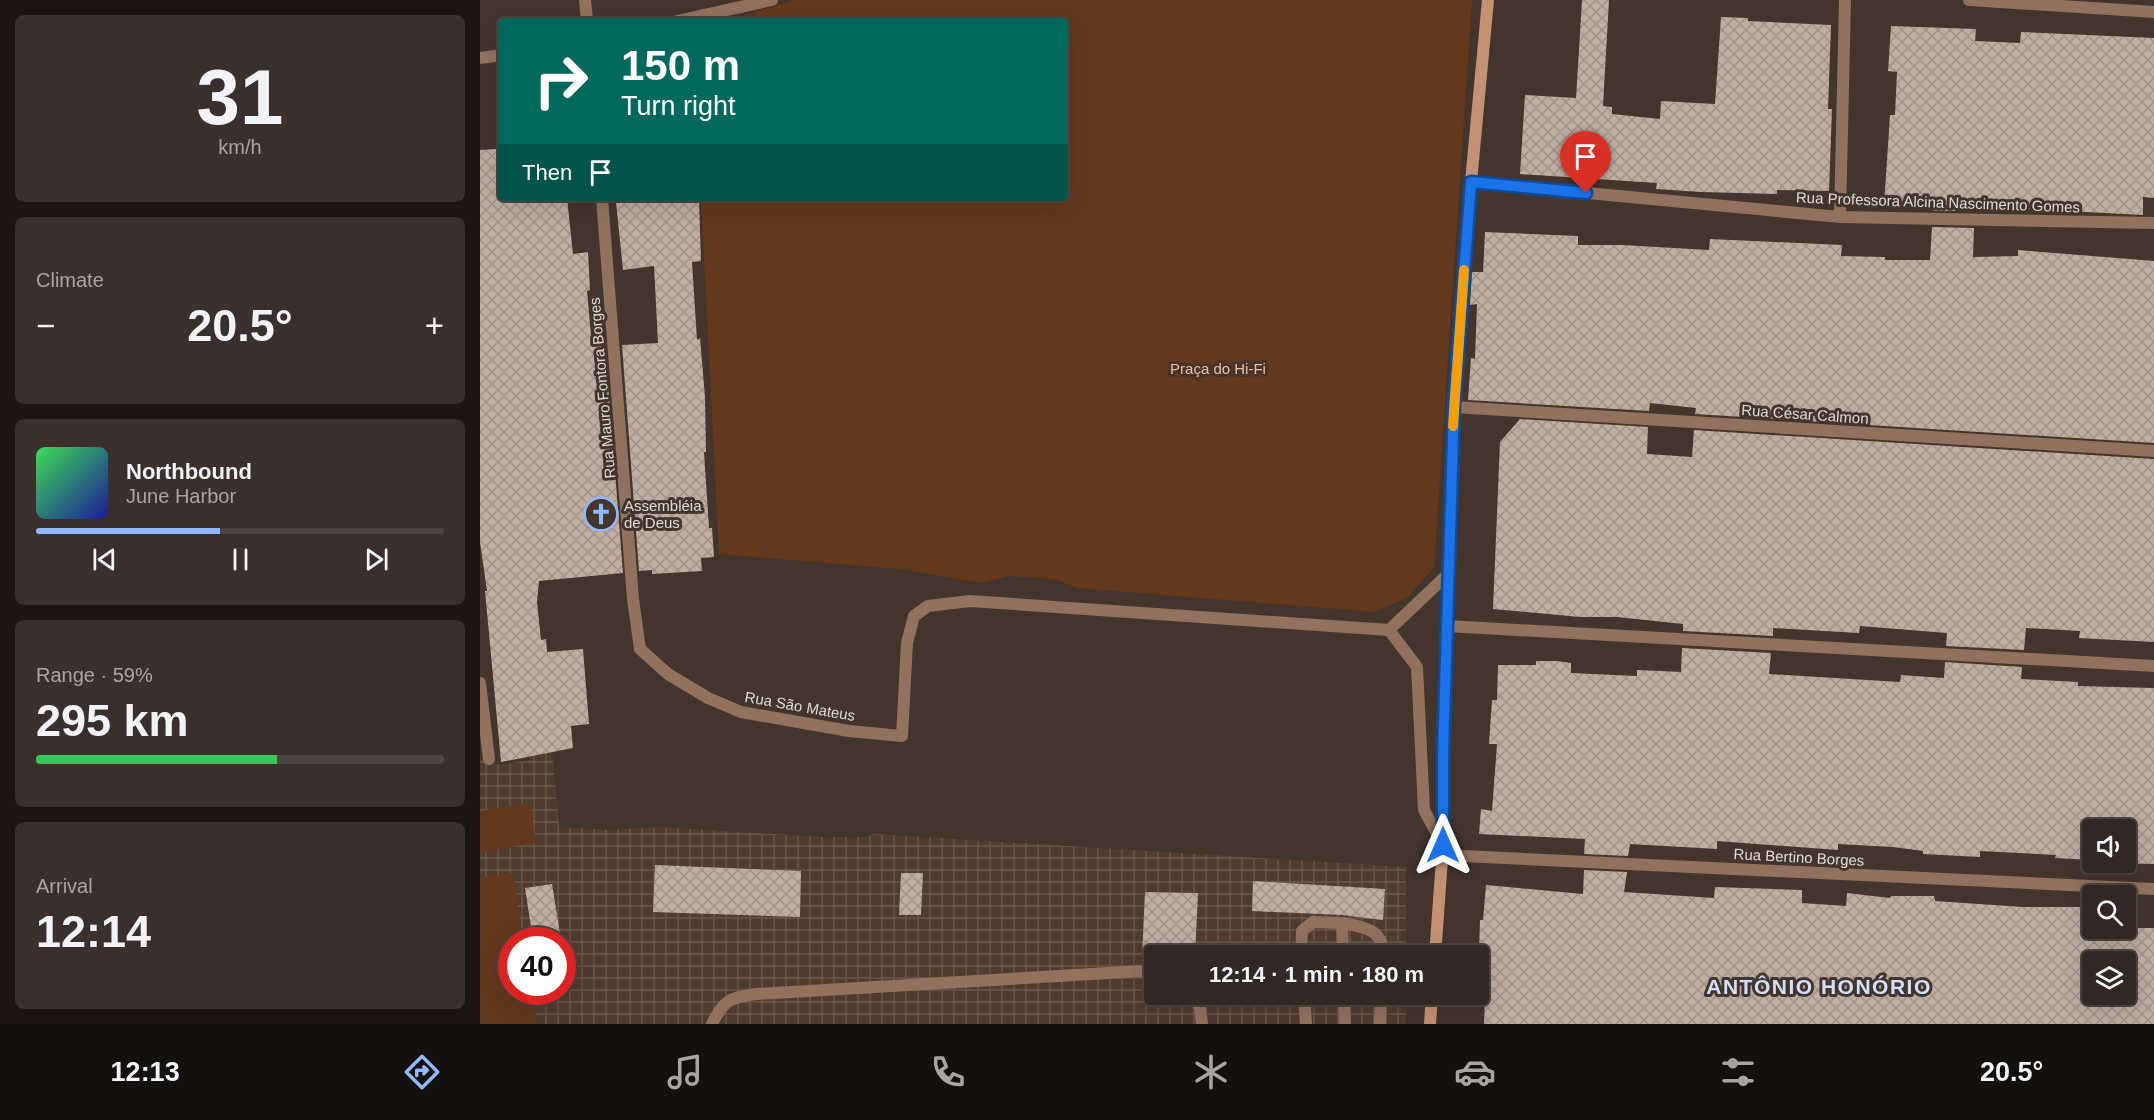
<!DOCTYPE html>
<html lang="en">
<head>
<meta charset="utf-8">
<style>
	body { margin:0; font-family:Helvetica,sans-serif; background:#3a2f2a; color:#f1f3f6; height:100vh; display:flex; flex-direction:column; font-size:22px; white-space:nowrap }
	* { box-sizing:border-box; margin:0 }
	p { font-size:20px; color:#a8a5a5 }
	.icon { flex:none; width:33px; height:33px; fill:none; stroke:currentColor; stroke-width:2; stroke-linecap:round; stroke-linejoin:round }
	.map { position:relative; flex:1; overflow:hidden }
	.panel { display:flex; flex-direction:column; gap:15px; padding:15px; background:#1c1512; width:480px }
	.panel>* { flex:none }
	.hud { position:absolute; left:18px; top:18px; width:570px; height:183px; border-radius:6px; box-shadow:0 6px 24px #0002,0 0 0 2px #4d443f; background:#00695c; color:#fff; overflow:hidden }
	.controls { position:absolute; left:1602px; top:819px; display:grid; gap:12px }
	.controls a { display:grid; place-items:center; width:54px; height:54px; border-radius:6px; background:#322721; box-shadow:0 6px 24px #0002,0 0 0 2px #4d443f; font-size:30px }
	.speed { position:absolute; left:18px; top:927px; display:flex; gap:12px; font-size:30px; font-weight:700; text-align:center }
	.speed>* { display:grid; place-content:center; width:78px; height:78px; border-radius:50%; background:#322721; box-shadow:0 6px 24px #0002,0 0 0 2px #4d443f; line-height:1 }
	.speed .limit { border:9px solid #d22; background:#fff; color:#111 }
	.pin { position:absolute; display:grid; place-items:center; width:51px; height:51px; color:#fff; margin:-62px -26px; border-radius:50% 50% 50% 0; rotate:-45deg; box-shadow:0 0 6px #0007 }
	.pin .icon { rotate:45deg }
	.me { position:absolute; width:66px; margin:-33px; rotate:0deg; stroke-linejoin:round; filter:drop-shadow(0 0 4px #0008) }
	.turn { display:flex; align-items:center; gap:21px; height:126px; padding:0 24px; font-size:27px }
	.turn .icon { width:78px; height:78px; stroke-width:2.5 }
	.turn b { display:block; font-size:42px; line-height:51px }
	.then { display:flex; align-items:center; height:57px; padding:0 24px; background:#0003; gap:12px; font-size:22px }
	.big { font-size:45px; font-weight:700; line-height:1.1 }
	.panel .tile { flex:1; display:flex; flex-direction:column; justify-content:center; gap:9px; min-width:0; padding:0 21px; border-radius:9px; background:#3a2f2a }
	.panel .dial { align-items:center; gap:0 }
	.dial b { font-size:78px; line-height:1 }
	.song { display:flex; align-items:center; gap:18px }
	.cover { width:72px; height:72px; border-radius:9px; background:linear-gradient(135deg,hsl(130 70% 55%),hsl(240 70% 35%)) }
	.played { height:6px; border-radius:3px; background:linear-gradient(90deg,#91b8fd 45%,#4d443f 45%) }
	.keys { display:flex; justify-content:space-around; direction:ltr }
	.heat { display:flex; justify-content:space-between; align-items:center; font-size:33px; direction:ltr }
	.charge { height:9px; border-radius:4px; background:linear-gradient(90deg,#34c759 59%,#4d443f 0) }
	.trip { position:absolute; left:664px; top:945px; width:345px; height:60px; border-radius:6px; background:#322721; box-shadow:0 6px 24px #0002,0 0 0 2px #4d443f; font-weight:700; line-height:60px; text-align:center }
	.dock { display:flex; height:96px; justify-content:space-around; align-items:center; background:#14100d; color:#a8a5a5 }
	.dock .icon { width:42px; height:42px }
	.dock .active { color:#91b8fd }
	.dock b { font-size:27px; color:#f1f3f6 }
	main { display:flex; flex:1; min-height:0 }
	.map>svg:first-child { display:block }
	.industrial { fill:url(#industrial-grid); fill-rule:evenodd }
	.green { fill:#63381d }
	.building { fill:url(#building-cross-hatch); fill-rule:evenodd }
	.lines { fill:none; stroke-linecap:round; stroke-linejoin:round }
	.lane { stroke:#91725f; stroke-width:12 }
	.street { stroke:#91725f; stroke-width:12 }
	.secondary { stroke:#c39173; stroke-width:12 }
	.route-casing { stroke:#114b97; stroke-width:15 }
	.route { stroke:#1a73e8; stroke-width:10 }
	.slow { stroke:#f59e0b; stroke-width:10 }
	.labels { text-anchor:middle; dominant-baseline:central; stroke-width:6; stroke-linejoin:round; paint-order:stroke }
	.street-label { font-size:15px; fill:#e3d9d4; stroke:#43342c }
	.park-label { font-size:15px; fill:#f7bc99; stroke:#43342c }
	.poi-label { font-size:15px; fill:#e3d9d4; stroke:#43342c; text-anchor:start }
	.district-label { font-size:21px; font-weight:bold; letter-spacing:1.5px; fill:#d1e0fb; stroke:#43342c }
</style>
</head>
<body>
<main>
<section class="panel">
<div class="tile dial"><b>31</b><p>km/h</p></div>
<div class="tile"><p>Climate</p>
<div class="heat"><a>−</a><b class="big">20.5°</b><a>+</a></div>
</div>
<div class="tile">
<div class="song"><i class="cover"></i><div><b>Northbound</b><p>June Harbor</p></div></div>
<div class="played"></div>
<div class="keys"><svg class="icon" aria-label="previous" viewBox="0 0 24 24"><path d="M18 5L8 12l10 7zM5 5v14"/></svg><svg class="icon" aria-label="pause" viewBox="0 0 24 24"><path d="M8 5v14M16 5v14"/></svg><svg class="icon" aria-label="next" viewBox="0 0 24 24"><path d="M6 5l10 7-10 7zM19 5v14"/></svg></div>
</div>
<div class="tile"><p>Range · 59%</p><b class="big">295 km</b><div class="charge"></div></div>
<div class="tile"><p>Arrival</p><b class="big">12:14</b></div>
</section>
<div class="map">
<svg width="1674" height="1024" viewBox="0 0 1674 1024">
	<defs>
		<pattern id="industrial-grid" width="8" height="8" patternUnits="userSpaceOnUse" patternTransform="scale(1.5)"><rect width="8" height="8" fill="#503b2f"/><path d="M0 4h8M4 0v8" fill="none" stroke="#69574c"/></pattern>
		<pattern id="building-cross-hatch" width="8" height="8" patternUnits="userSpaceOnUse" patternTransform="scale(1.5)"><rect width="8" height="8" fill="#bfada2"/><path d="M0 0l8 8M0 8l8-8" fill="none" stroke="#a0928a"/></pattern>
	</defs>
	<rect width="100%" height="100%" fill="#43342c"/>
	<path class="industrial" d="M72,748L79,827L129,830L180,827L342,837H384L395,834L926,867V955L675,956V994L926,995V1024H0V759L20,765L50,760L49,750ZM32,940H82V992H32Z"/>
	<g class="green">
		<path d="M314,0H992L954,567L927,598L894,612L598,588L574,579L529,576L501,583L421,569L239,554L221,198H585V21H246Z"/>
		<path d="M50,803L56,843L0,852V811Z"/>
		<path d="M33,873L43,940H32V992H52L57,1024H0V878Z"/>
	</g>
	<g class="building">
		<path d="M1102,0H1129L1123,106L1132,107V114L1180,119L1181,101L1235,104L1241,17L1268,18V21L1351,25L1348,109H1352L1349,191L1297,190V194L1221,192L1176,189L1177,183L1040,174L1045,95L1096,98Z"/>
		<path d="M1411,26L1496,29L1495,41L1540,43L1541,32L1674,38V198L1663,197V215L1525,208V210L1494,208V211H1453V207L1404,205L1410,115H1415L1417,72L1408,71Z"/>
		<path d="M17,149L21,198H87L93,254L108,252L110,290L107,291L112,346L125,345L143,573L59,581L57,602L61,640L66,639L67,652L103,649L109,724L91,726L93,748L21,762L5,591H7L0,542V150Z"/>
		<path d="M151,198H219L221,261L212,262L217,340L220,338L225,397L226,452H224L229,528H232L234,557L221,558L222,571L172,574V570L159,571L142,345L178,343L174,266L143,270L136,202Z"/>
		<path d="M1452,227L1494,228L1493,257L1538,256V250L1674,261V443L1215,414L1216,408L1170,403L1169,411L988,400L991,358L995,359L997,304L990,305L992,272H1003L1005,232L1098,236V245H1142L1229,250L1230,239L1362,245L1361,256L1405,257V260H1450Z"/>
		<path d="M1040,419L1168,427L1167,454L1212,457L1214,430L1674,459V642L1599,638L1600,631L1546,628L1544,650L1466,646L1467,633L1380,626L1379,633L1293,628V636L1203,631V624L1137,617H1100L1013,609L1020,442Z"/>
		<path d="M1202,648L1291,653L1289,674L1420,682L1421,675L1464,678L1465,662L1542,667L1541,679L1598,682V686L1674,688V864L1634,863L1646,862V830H1612V860L1575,858L1576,855L1500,851V857L1443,854V851L1413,847L1358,844V850L1237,841V849L1150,844L1148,856L1104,854L1105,839L999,834L1001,809L1012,811L1017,744H1009L1012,700H1017L1018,665H1056V661H1077L1091,663V673L1157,676V670L1201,672Z"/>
		<path d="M175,865L321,871L320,917L173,912Z"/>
		<path d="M1104,870L1147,872L1144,892L1234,898L1235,887L1322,890V903L1366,906L1367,893L1410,898L1411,896H1454L1455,901L1543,907H1602V915L1612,916V928H1674V1024H1004L1006,965L1005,954L999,953L1000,920H1003L1006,885L1103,894ZM1612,962H1646V994H1612Z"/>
		<path d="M421,873H443L441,915H419Z"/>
		<path d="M773,881L905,889L903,920L862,915L772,911Z"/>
		<path d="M72,884L81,940H53L45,888Z"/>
		<path d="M665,892L718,893L715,956H662Z"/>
	</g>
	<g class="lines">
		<g class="lane">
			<path d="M821,956L822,931L833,922L862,923"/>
			<path d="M863,956L862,923C882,927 904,928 903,956"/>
			<path d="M712,994L720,1007L722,1024"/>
			<path d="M824,994L826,1024"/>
			<path d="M864,994L865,1024"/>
			<path d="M232,1024C243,1001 250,997 276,994L662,971L675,973"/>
			<path d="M900,1024L901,994"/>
		</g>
		<g class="street">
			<path d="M105,0L107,21"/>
			<path d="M1489,0L1674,12"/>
			<path d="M197,21L292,0"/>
			<path d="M0,58L21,55"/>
			<path d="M991,182L1360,217L1674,223"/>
			<path d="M122,198L153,599L160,649L188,674L228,698L261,712L369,731L422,736L427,643L434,616L448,606L490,601L909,630L968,574"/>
			<path d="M1360,217L1365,0"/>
			<path d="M974,407L1674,451"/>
			<path d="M967,626L1674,666"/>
			<path d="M909,630L937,667L944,810L963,845"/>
			<path d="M0,683L9,759"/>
			<path d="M962,855L1674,889"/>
		</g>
		<g class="secondary">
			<path d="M955,956L963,845V754L974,407L991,182L1008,0"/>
			<path d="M950,1024L952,994"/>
		</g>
	</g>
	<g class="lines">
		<defs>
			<path id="route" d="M963,845V754L974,407L991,182L1106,193"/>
		</defs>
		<use href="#route" class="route-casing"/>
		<use href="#route" class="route"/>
		<path class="slow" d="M973,426L984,270"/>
	</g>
	<defs>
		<symbol id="church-ring" viewBox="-11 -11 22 22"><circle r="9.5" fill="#43342c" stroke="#91b8fd" stroke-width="1.5"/><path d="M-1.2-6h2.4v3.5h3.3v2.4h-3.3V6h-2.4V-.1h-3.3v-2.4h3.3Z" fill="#91b8fd"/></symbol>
	</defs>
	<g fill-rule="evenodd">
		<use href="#church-ring" x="102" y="495" width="38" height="38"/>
	</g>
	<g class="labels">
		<g class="street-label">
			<text transform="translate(1458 202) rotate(2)">Rua Professora Alcina Nascimento Gomes</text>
			<text transform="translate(122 388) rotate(-95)">Rua Mauro Fontora Borges</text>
			<text transform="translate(1325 414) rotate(4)">Rua César Calmon</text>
			<text transform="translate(320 706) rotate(10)">Rua São Mateus</text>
			<text transform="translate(1319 857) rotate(3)">Rua Bertino Borges</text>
		</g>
		<g class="park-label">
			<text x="738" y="368">Praça do Hi-Fi</text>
		</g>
		<g class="poi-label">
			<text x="144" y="505">Assembléia<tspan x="144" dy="17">de Deus</tspan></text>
		</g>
		<g class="district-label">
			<text x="1339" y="986">ANTÔNIO HONÓRIO</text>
		</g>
	</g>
</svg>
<div class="controls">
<a><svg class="icon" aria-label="sound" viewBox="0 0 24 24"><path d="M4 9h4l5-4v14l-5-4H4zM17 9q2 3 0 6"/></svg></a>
<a><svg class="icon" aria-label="search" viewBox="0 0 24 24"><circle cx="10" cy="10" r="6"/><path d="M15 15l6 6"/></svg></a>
<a><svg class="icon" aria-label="layers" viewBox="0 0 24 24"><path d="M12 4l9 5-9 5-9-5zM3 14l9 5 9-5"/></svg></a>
</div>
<div class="speed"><div class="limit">40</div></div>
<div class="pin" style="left:1106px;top:193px;background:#d93025"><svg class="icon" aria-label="arrive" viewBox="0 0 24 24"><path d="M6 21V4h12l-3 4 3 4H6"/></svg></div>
<svg class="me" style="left:963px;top:845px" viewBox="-20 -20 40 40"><path d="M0-17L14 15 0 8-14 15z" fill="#1a73e8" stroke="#fff" stroke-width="4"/></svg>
<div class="trip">12:14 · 1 min · 180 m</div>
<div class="hud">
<div class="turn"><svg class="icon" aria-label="right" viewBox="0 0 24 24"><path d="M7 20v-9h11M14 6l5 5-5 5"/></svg><div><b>150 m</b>Turn right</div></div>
<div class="then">Then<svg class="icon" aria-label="arrive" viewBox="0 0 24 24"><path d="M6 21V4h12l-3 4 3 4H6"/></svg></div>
</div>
</div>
</main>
<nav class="dock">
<b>12:13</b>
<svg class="icon active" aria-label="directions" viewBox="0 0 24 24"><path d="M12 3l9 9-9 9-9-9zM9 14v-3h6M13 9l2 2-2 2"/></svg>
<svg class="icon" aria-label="music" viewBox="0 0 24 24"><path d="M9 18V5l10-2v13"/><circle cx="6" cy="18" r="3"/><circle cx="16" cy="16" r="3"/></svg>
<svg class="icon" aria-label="phone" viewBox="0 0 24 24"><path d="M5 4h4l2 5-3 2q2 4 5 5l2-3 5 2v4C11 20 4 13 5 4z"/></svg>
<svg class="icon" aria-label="climate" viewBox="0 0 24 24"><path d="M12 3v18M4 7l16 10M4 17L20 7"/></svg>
<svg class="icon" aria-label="car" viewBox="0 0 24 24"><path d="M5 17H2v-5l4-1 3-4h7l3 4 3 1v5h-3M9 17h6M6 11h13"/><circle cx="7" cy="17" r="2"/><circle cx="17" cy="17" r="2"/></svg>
<svg class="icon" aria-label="filters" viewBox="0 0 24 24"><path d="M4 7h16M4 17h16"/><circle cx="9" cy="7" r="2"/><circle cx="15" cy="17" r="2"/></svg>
<b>20.5°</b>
</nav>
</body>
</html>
